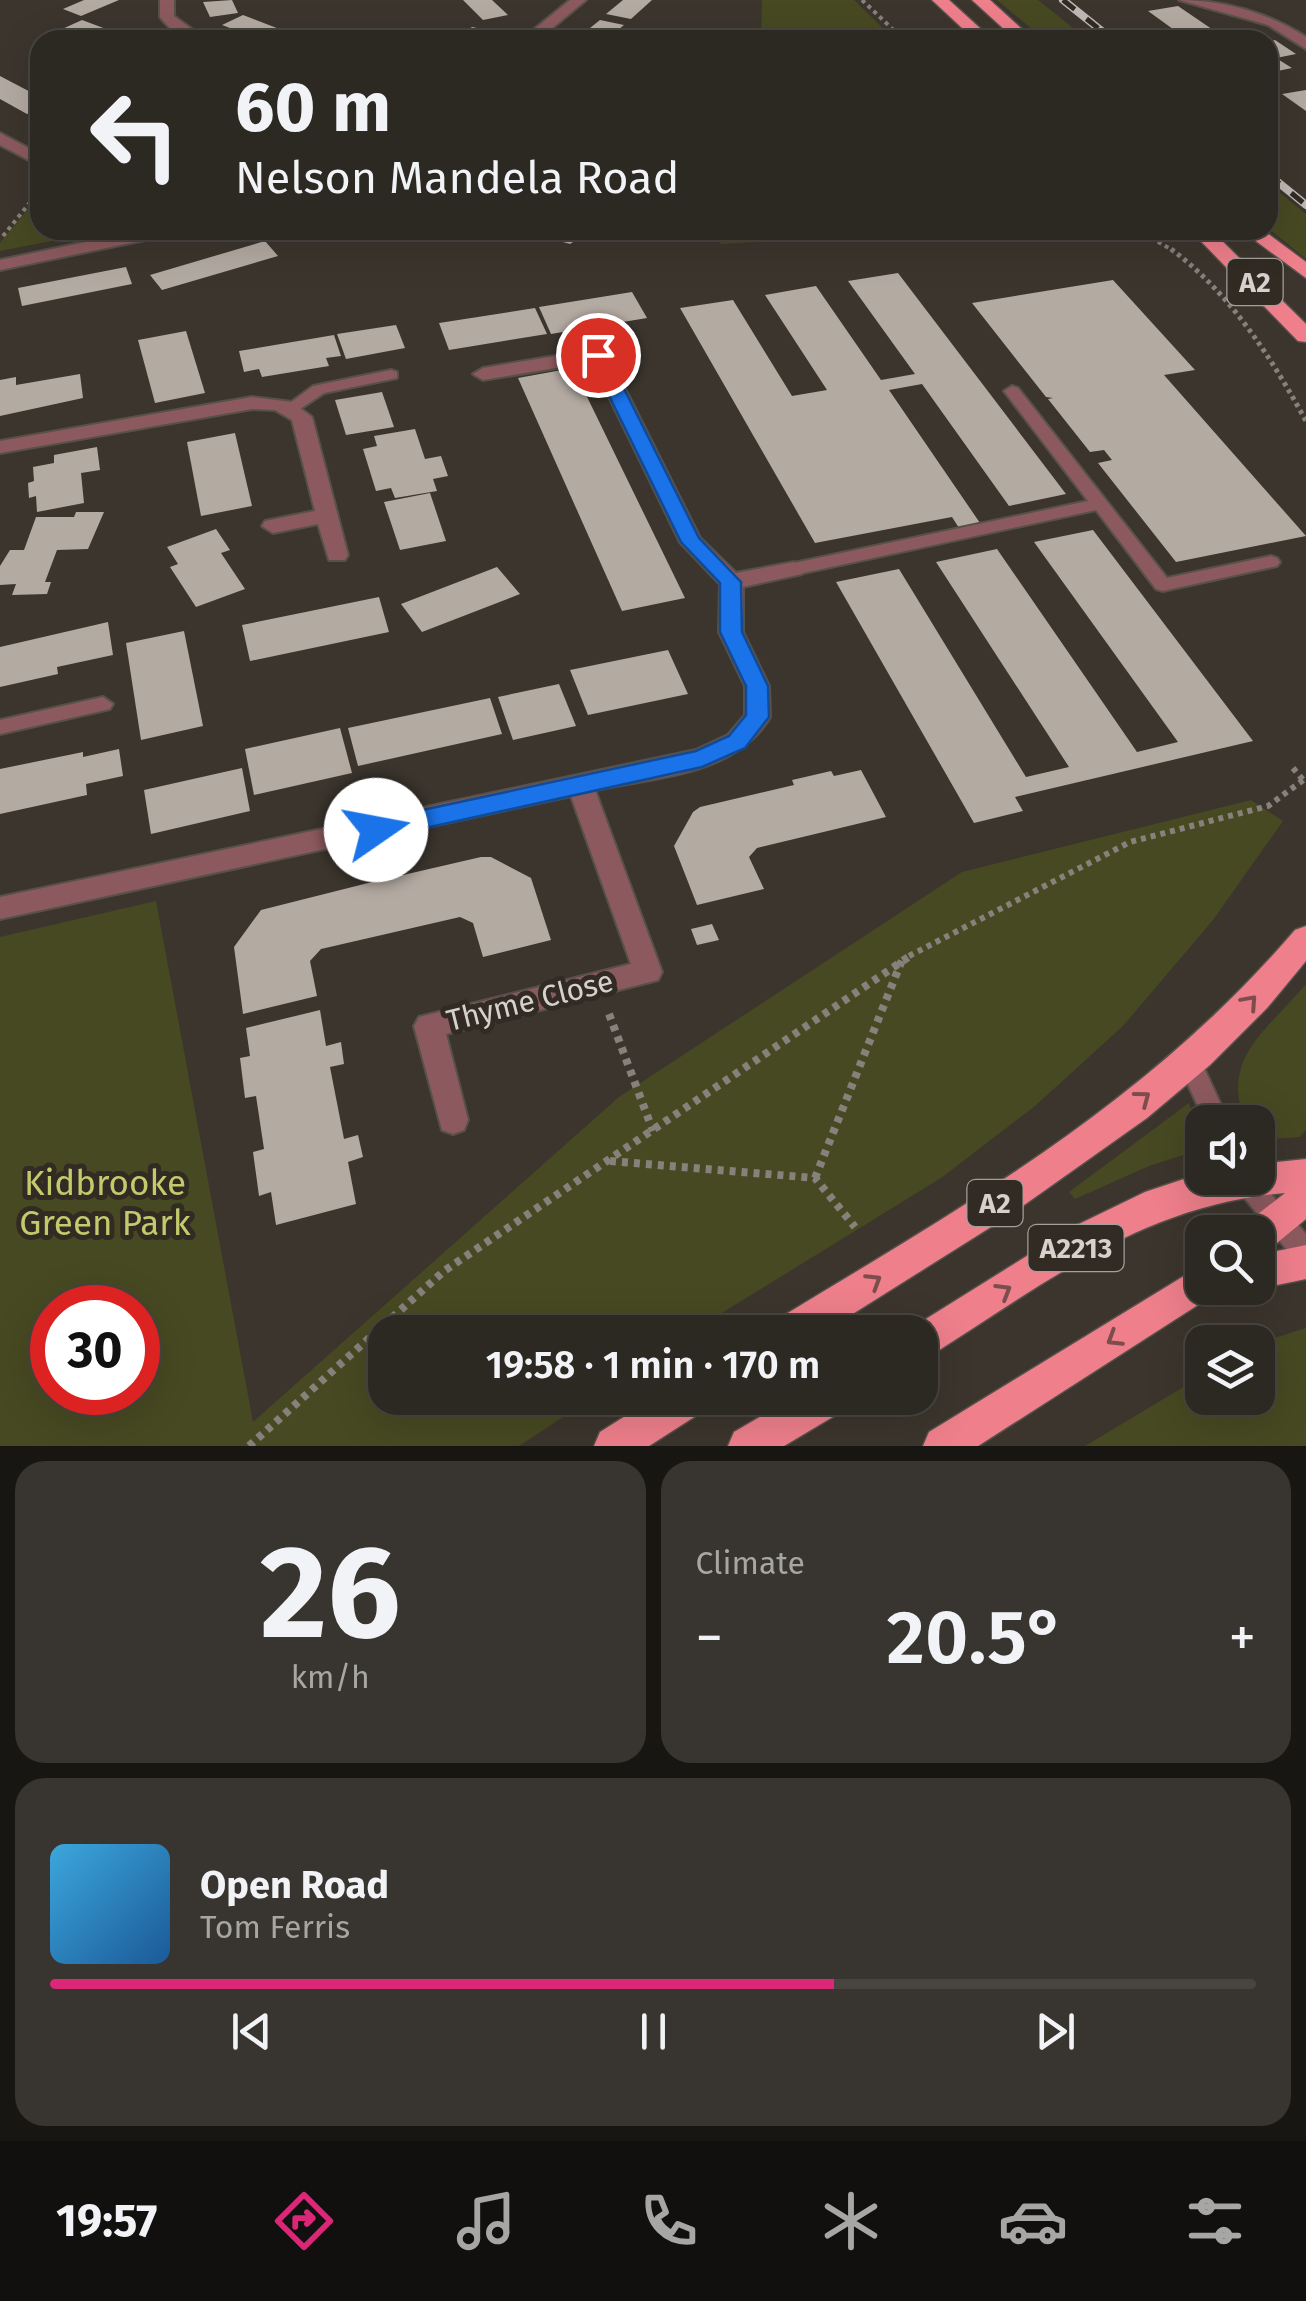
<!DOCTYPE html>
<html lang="en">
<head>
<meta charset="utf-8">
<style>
	body { margin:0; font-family:"Fira Sans",sans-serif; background:#38342f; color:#f1f3f6; height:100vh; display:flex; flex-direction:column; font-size:38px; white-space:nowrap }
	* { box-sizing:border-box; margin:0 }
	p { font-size:32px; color:#a6a6a5 }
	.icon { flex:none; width:55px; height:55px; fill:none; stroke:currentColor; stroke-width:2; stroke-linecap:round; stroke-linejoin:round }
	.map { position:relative; height:1446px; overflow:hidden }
	.side { display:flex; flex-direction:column; gap:15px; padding:15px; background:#181613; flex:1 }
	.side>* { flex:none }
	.banner { position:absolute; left:30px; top:30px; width:1248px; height:210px; border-radius:30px; box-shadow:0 10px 40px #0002,0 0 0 2px #484440; background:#2c2822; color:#f1f3f6; overflow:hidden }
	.tools { position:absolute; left:1185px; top:1105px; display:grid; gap:20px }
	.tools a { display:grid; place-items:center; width:90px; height:90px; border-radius:20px; background:#2c2822; box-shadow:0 10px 40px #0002,0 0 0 2px #484440; font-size:50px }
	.speed { position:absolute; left:30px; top:1285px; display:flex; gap:20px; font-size:50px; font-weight:700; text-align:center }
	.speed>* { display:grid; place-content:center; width:130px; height:130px; border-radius:50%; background:#2c2822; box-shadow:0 10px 40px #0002,0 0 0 2px #484440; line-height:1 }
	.speed .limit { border:15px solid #d22; background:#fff; color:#111 }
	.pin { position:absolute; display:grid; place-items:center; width:85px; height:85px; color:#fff; margin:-42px; border:5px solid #fff; border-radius:50%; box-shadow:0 2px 10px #0007 }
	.me { position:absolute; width:110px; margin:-55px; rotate:78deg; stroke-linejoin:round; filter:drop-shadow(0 0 8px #0008) }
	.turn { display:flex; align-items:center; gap:35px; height:210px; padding:0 40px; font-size:45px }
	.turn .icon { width:130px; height:130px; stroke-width:2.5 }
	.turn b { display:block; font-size:70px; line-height:85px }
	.big { font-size:75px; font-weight:600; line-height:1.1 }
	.side .widget { flex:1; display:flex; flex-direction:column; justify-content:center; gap:15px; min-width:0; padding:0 35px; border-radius:30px; background:#38342f }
	.side .dial { align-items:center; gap:0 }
	.dial b { font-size:130px; line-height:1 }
	.song { display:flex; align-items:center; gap:30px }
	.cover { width:120px; height:120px; border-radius:15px; background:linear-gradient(135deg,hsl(200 70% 55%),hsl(210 70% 35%)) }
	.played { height:10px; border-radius:5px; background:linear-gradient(90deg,#db2777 65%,#484440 65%) }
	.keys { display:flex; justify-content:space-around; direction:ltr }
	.heat { display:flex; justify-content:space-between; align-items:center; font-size:55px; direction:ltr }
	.side .tiles { flex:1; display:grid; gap:15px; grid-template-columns:1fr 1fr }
	.widget:last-child { grid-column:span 2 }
	.trip { position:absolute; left:368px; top:1315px; width:570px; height:100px; border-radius:30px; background:#2c2822; box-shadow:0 10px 40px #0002,0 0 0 2px #484440; font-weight:600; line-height:100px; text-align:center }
	.menu { display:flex; height:160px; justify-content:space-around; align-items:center; background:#12100e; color:#a6a6a5 }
	.menu .icon { width:70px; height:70px }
	.menu .current { color:#db2777 }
	.menu b { font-size:45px; color:#f1f3f6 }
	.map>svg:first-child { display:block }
	.green { fill:#474922; fill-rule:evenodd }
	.building { fill:#b3aaa2 }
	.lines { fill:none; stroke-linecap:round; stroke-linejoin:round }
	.service-casing { stroke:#57514a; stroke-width:4 }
	.minor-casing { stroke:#57514a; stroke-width:4 }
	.trunk-casing { stroke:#57514a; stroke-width:3 }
	.path-far3 { stroke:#86817b; stroke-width:4; stroke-dasharray:4 4; stroke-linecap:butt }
	.path-far2 { stroke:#86817b; stroke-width:5; stroke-dasharray:4 4; stroke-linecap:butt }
	.path-far1 { stroke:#86817b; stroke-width:6; stroke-dasharray:5 5; stroke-linecap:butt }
	.path { stroke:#86817b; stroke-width:8; stroke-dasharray:6 6; stroke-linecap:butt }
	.service { fill:#8c5a5e; fill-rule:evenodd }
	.minor { fill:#8c5a5e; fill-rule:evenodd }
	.trunk { fill:#ee7f8b; fill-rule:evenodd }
	.rail-casing { stroke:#beb9b4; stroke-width:8 }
	.rail { stroke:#312b24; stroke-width:5; stroke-dasharray:15; stroke-linecap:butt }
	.oneway { stroke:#7d4d4d }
	.route { fill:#1a73e8; stroke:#114b97; stroke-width:2.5 }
	.labels { text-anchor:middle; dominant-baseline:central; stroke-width:10; stroke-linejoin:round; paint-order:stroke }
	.shield { fill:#312b24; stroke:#a49f9a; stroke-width:2.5 }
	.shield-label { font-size:28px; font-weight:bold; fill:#d6d1cd }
	.street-label { font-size:30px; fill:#d6d1cd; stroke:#312b24 }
	.near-park-label { font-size:35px; fill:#c3ca6c; stroke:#312b24 }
</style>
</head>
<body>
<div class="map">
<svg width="1306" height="1446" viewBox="0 0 1306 1446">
	<rect width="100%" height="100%" fill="#3b352d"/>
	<g class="green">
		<path d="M762,0H854L895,40H761Z"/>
		<path d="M997,0H1038L1088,40H1045Z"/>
		<path d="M1268,183L1306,214V259L1268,228Z"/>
		<path d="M40,194V230H108L0,251V243Z"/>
		<path d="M736,230H974L719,244Z"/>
		<path d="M1251,800L1283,821L1213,920L1123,1026L1035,1106L941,1178L691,1332H385V1398H592L519,1446H0V937L156,901L253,1422L619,1097L962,872ZM52,1308H138V1392H52Z"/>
		<path d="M1306,984V1130L1300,1137L1258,1140V1122H1245C1220,1057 1268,1030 1306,984Z"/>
		<path d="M1189,1103L1202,1149L1149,1166L1075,1199L1069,1192Z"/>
		<path d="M1306,1328V1446H1085L1202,1376V1398H1258V1343Z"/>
	</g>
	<g class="building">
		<path d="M84,0H119L81,16L63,9Z"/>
		<path d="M232,0L238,13L210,17L203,2Z"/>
		<path d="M463,0H492L508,15L483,20Z"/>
		<path d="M623,0H652L631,19L606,14Z"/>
		<path d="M1178,6L1228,40H1188L1148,11Z"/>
		<path d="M243,15L308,40H262L222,25Z"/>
		<path d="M82,20L125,36L133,40H85L60,30Z"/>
		<path d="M600,20L624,25L606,40H575Z"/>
		<path d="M472,27L496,32L486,40H454Z"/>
		<path d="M1275,40L1296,54L1276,58L1292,68L1268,73V42Z"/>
		<path d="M0,76L40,97V109L27,114L0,99Z"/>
		<path d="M1306,90V111L1282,94Z"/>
		<path d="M520,230H584L589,232L570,244Z"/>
		<path d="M265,241L278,256L162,290L150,275Z"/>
		<path d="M126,267L132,284L22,306L18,288Z"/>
		<path d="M898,273L1066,494L1009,506L922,384L889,390L980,523L959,528L952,517L815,543L680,308L733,300L792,396L827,390L765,295L816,286L881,380L915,374L848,281Z"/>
		<path d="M1113,280L1195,370L1164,375L1306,536L1176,562L1098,463L1112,460L1104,450L1090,452L1048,399L1053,398L1046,397L972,303Z"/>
		<path d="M632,292L647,318L551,334L539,307Z"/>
		<path d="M535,308L547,334L449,350L439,323Z"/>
		<path d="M396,325L405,348L346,359L337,334Z"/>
		<path d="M186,331L205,393L155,403L138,340Z"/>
		<path d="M334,335L341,356L326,358L329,366L262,377L259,369L244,372L239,351Z"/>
		<path d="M573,368L685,598L622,611L518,378Z"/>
		<path d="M80,374L83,398L0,416V380L16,377V385Z"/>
		<path d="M382,392L394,427L346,435L335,400Z"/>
		<path d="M415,429L425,459L441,456L448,476L433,479L437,491L395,498L391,488L376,491L363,449L377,446L374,436Z"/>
		<path d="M235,433L252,506L201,516L187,442Z"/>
		<path d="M97,447L100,470L81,473L84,503L37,512L36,496L29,498L28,483L34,481L33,467L54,463V455Z"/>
		<path d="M430,493L446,541L400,550L384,502Z"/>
		<path d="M76,512H104L88,549L57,550L45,582H51L47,594L12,595L16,584L0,585V566L10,550H24L36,517H74Z"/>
		<path d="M216,529L230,550L221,553L245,589L196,607L170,567L178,564L167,547Z"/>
		<path d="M1093,530L1253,741L1015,797L1023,811L974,823L836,582L899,569L1026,777L1069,767L936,562L997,549L1137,752L1178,742L1034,542Z"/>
		<path d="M497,567L520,594L422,632L401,604Z"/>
		<path d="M379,597L389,632L250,661L242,625Z"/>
		<path d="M108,622L113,655L57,667L58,674L0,687V647Z"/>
		<path d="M184,631L203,726L141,740L126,643Z"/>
		<path d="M668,650L688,694L588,715L570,670Z"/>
		<path d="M559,684L576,726L513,740L498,697Z"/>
		<path d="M490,698L502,734L358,766L348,728Z"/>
		<path d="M340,728L352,773L254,795L245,749Z"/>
		<path d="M119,749L123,776L86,784L87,795L0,814V769L83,752V757Z"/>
		<path d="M242,768L250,811L151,834L144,790Z"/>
		<path d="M861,770L886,817L757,848L749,857L764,889L697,905L674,846L693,812L700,807L794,785L792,780L831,771L834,776Z"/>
		<path d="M481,857H491L531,878L551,940L483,957L473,923L460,917L321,949L310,961L317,996L243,1014L234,947L261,910L380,880L378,874L401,868L403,875Z"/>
		<path d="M712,924L719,940L697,945L691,929Z"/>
		<path d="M320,1010L326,1046L341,1042L344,1064L330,1067L344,1139L358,1135L363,1157L348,1162L356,1204L276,1225L271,1192L259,1196L253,1152L264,1149L256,1096L245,1098L240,1058L250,1056L246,1028Z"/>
	</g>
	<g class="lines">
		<defs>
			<g id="service">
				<path d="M391,370L397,372V378L324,393L297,411H285L283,408L313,386Z"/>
				<path d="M1012,386L1018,388L1167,578L1271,556L1277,558L1280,562L1277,566L1163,591L1156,589L1096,510L794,575L788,573L785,569L788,565L794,563L1088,501L1004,391Z"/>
				<path d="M103,697L113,704L110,709L0,734V720Z"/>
				<path d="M1189,1050L1197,1053L1229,1122H1205L1177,1060L1181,1053Z"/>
				<path d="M1228,1178H1257L1306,1234V1265L1297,1262Z"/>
			</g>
			<g id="minor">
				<path d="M160,0H174V16L207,40C185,40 173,34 160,17Z"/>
				<path d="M570,0H586L538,40H521Z"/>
				<path d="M1179,0C1223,0 1269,13 1306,37V49L1268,25Z"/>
				<path d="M0,133L40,154V166L0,145Z"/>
				<path d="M143,230H178L169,235L0,270V260Z"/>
				<path d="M598,349L608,355L700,538L736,573L794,562L805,569L802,574L743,587V632L769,686L770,717C736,775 655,777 595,790L662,972L658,980L446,1034L468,1120L464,1130L453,1134L442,1130L414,1026L419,1017L631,964L571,796L0,919V897L696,750L728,735L745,715V686L719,632L720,584L680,542L592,362L483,380L473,374L483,368Z"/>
				<path d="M252,397L292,402L312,417L348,555L345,560H329L318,524L273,533L262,526L265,521L315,511L292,420L275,410L252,409L0,453V441Z"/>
			</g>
			<g id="trunk">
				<path d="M932,0H949L993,40H975Z"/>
				<path d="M972,0H990L1034,40H1016Z"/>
				<path d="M1190,230H1211L1306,324V342L1298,341Z"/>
				<path d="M1241,230H1263L1306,262V278Z"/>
				<path d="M1306,926V961L1267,1008L1210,1065L1147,1118L1010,1215L824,1332H773L778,1319C969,1203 1147,1103 1295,930Z"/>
				<path d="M1306,1159V1219L1271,1248L1258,1253V1232H1242L1245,1224L1285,1193C1143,1205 1049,1281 933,1354L920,1359V1332H905L1075,1226L1145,1192L1202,1173V1178H1258V1164Z"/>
				<path d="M1306,1245V1279L1258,1289L1254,1288H1258V1255Z"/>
				<path d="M1202,1265V1288H1218L1215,1294L978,1446H923L929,1432Z"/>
				<path d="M654,1398H707L702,1412L649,1446H594L600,1432Z"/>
				<path d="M792,1398H846L841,1412L784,1446H728L734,1432Z"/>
			</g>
		</defs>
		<use href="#service" class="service-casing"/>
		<use href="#minor" class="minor-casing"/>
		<use href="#trunk" class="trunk-casing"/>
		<g class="path-far3">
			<path d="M862,0L904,40"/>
			<path d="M1137,230L1174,251"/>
			<path d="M3,236L40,190"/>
		</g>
		<path class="path-far2" d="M1171,249C1230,293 1271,357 1306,421"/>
		<g class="path-far1">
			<path d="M1293,768L1304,781"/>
			<path d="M909,956L1130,842L1268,806L1306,778"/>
		</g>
		<g class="path">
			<path d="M609,1014L653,1131"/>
			<path d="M610,1161L815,1178L855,1227"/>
			<path d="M815,1178L902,960"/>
			<path d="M249,1446L444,1271L913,954"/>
		</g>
		<use href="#service" class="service"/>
		<use href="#minor" class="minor"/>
		<use href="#trunk" class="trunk"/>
		<defs>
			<g id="rail">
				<path d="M1063,0L1113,40"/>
				<path d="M1268,174L1306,205"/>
			</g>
		</defs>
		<use href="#rail" class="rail-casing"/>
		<use href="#rail" class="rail"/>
	</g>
	<defs><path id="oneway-chevron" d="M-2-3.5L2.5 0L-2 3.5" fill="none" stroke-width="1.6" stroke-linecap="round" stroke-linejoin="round" transform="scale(2.5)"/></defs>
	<g class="oneway">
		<use href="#oneway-chevron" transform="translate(1250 1002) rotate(-48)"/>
		<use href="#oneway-chevron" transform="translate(1143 1098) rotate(-37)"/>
		<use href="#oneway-chevron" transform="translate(874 1281) rotate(-32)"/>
		<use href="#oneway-chevron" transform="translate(1004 1291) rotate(-31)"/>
		<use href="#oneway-chevron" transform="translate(1114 1339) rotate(148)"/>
	</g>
	<path class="route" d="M598,349L607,355L699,538L741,582L742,632L768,686L769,717L745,748L702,767L376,839L367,836L364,830L367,823L376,820L696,751L729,736L746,715V686L720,632V583L681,542L589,355Z"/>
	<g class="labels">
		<g class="shield">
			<rect x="1227.5" y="259" width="55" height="46" rx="8"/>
			<rect x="967.5" y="1180" width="55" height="46" rx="8"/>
			<rect x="1028.5" y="1225" width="95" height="46" rx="8"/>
		</g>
		<g class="shield-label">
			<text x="1255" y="282">A2</text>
			<text x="995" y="1203">A2</text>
			<text x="1076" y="1248">A2213</text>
		</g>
		<g class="street-label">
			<text transform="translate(530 1001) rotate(-14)">Thyme Close</text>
		</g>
		<g class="near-park-label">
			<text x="105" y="1183">Kidbrooke<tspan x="105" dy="40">Green Park</tspan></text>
		</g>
	</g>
</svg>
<div class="tools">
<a><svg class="icon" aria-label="sound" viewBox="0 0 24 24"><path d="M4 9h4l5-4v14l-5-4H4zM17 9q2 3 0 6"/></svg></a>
<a><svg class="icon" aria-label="search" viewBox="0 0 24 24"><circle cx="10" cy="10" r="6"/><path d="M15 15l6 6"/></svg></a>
<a><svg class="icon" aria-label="layers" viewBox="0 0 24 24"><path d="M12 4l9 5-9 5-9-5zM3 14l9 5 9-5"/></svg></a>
</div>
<div class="speed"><div class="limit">30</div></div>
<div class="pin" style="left:598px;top:355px;background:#d93025"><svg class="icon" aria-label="arrive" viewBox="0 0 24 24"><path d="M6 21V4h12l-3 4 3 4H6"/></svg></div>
<svg class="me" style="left:376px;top:830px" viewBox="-20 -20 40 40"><circle r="19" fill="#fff"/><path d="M0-13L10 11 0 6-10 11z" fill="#1a73e8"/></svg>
<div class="trip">19:58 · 1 min · 170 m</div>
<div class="banner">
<div class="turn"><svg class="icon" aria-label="left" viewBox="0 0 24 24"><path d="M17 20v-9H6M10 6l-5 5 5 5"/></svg><div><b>60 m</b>Nelson Mandela Road</div></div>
</div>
</div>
<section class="side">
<div class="tiles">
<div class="widget dial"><b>26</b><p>km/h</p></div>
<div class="widget"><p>Climate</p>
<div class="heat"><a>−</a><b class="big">20.5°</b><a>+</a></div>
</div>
<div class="widget">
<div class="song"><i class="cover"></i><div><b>Open Road</b><p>Tom Ferris</p></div></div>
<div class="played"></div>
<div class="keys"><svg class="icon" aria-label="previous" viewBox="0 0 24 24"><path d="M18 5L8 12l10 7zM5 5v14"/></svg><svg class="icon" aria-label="pause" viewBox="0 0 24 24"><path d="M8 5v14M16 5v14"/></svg><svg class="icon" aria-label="next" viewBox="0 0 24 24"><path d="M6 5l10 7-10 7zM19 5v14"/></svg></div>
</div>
</div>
</section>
<nav class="menu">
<b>19:57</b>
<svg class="icon current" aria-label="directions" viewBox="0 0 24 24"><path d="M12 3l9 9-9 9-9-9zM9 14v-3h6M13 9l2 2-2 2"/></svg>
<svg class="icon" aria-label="music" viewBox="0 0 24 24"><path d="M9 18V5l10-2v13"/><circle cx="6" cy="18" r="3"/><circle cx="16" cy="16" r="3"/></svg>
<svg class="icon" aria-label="phone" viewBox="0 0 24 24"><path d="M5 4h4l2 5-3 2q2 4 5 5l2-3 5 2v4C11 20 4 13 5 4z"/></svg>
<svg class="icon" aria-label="climate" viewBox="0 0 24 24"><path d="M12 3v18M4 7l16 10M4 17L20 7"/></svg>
<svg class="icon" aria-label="car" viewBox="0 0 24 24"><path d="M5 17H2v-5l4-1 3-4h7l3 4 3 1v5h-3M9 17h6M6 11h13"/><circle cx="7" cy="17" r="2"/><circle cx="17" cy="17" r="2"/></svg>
<svg class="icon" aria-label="filters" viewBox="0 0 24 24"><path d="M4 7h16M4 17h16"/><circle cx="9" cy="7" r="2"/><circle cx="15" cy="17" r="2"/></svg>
</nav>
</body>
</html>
